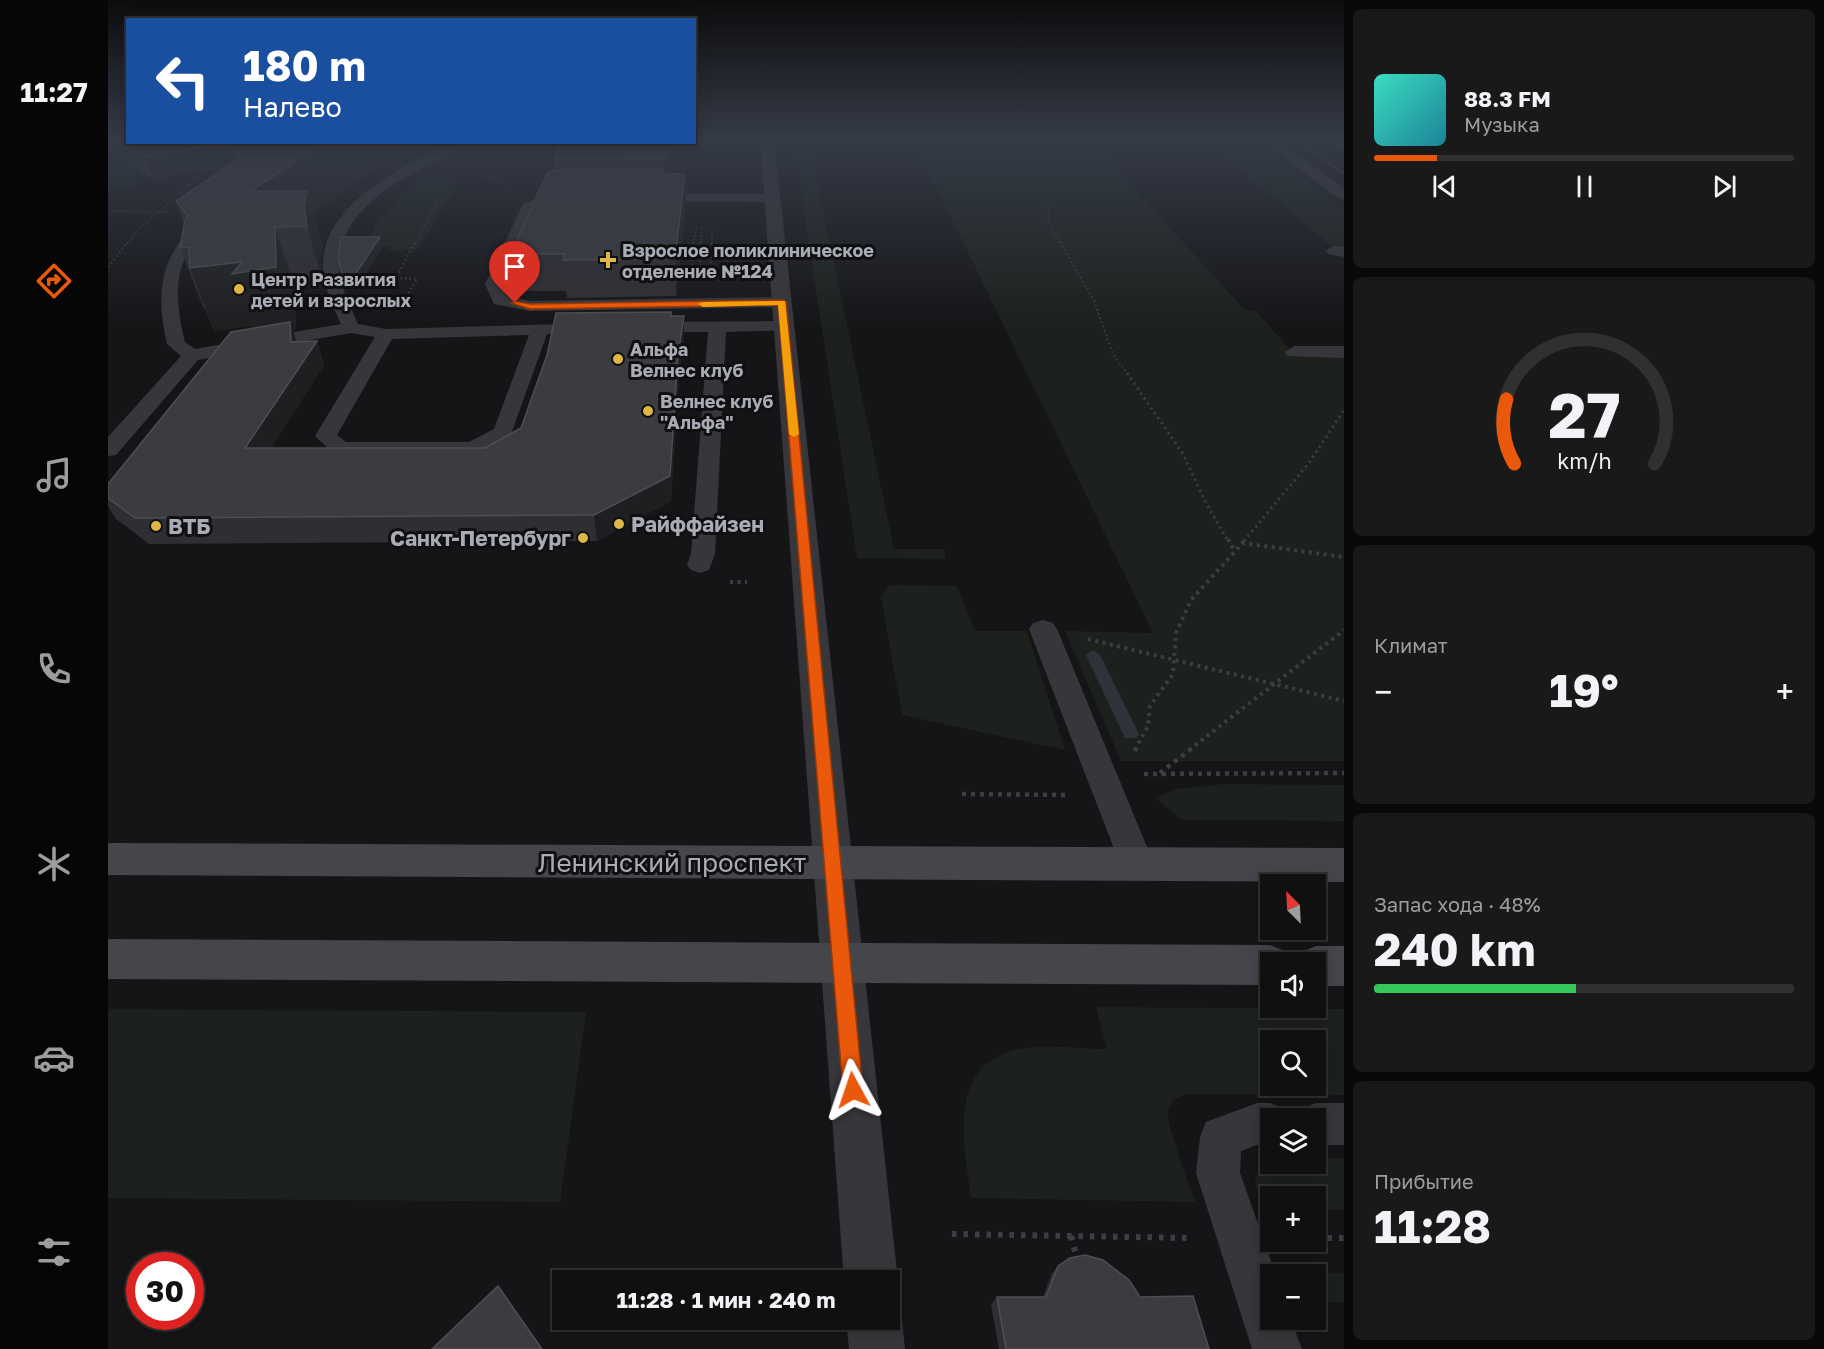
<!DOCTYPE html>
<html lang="ru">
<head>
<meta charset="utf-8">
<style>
	body { margin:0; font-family:"Golos Text",sans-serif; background:#19191a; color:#f1f3f6; height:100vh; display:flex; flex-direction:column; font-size:22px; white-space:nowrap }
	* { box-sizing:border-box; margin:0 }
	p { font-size:20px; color:#9c9d9f }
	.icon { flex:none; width:33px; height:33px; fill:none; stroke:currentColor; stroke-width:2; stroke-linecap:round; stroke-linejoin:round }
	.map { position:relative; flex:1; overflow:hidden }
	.details { display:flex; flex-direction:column; gap:9px; padding:9px; background:#090909; width:480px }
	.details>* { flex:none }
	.banner { position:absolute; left:18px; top:18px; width:570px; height:126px; border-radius:0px; box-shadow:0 3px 15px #0003,0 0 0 2px #303031; background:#1a4fa0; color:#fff; overflow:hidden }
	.needle { width:39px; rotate:336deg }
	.controls { position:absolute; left:1152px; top:874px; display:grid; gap:12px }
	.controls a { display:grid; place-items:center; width:66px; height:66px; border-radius:0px; background:#101011; box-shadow:0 3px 15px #0003,0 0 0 2px #303031; font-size:30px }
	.speed { position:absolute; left:18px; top:1252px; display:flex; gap:12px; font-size:30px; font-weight:700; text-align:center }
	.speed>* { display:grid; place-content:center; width:78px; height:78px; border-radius:50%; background:#101011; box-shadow:0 3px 15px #0003,0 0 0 2px #303031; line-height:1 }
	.speed .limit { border:9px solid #d22; background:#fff; color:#111 }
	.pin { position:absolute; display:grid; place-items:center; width:51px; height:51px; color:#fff; margin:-62px -26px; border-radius:50% 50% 50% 0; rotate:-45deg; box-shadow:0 0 6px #0007 }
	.pin .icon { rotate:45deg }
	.me { position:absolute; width:66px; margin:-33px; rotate:355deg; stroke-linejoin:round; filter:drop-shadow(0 0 4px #0008) }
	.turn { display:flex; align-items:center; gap:21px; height:126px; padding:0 18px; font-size:27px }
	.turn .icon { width:78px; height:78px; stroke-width:2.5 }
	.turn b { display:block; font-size:42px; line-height:51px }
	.big { font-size:45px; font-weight:700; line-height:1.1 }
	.details .widget { flex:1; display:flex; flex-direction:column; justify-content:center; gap:9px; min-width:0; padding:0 21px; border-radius:9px; background:#19191a }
	.details .dial { align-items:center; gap:0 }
	.dial svg { height:156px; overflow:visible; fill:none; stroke:#303031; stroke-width:7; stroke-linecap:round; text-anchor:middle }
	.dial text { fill:#f1f3f6; stroke:none }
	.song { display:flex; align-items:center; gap:18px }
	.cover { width:72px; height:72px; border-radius:9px; background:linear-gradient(135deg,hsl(170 70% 55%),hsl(190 70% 35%)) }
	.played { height:6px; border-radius:3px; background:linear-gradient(90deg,#ea580c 15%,#303031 15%) }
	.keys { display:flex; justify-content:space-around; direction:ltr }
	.heat { display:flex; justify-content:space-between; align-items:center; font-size:33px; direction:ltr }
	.charge { height:9px; border-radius:4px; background:linear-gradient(90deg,#34c759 48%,#303031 0) }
	.trip { position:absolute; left:444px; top:1270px; width:348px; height:60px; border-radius:0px; background:#101011; box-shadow:0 3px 15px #0003,0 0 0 2px #303031; font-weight:700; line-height:60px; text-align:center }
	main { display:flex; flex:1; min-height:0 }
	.tabs { display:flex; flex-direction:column; width:108px; justify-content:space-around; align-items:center; background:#060607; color:#9c9d9f }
	.tabs .icon { width:42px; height:42px }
	.tabs .current { color:#ea580c }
	.tabs b { font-size:27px; color:#f1f3f6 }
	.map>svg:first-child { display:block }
	.green { fill:#1c211d; fill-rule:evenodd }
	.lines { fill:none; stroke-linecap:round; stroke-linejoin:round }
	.stream { fill:#2d3339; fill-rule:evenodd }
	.path-far5 { stroke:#3d3e42; stroke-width:1.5; stroke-dasharray:1.5 2; stroke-linecap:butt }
	.path-far4 { stroke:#3d3e42; stroke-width:2; stroke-dasharray:1.5 3; stroke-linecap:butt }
	.path-far3 { stroke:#3d3e42; stroke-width:3; stroke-dasharray:2 4; stroke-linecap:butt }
	.path-far2 { stroke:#3d3e42; stroke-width:4; stroke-dasharray:3 4.5; stroke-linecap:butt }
	.path-far1 { stroke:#3d3e42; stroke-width:4.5; stroke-dasharray:4 5; stroke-linecap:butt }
	.path { stroke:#3d3e42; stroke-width:6; stroke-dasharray:4.5 7; stroke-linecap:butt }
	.service { fill:#37373b; fill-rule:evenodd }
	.minor { fill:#37373b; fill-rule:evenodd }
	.tertiary { fill:#37373b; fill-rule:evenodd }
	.secondary { fill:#45464b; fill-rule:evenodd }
	.tram { stroke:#4a4b50; stroke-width:1.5 }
	.wall { fill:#2f2e32 }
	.shaded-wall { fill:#1f1f21 }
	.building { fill:#3c3c40; stroke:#4d4e52; stroke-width:1.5 }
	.route { fill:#ea580c; stroke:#983908; stroke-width:1.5 }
	.slow { fill:#f59e0b }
	.poi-dot { fill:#deb646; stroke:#101012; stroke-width:2 }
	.labels { text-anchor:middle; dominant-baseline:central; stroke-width:6; stroke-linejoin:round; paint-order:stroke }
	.far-poi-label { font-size:18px; font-weight:bold; fill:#a9acb5; stroke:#101012; text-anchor:start }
	.poi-label { font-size:21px; font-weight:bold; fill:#a9acb5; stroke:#101012; text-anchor:start }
	.near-street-label { font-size:26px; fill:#a9acb5; stroke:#101012 }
</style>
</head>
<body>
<main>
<nav class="tabs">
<b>11:27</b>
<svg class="icon current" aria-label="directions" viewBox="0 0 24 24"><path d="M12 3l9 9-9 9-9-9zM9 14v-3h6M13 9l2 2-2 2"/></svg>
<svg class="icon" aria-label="music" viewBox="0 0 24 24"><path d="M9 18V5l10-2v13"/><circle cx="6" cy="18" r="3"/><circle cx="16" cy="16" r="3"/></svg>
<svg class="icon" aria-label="phone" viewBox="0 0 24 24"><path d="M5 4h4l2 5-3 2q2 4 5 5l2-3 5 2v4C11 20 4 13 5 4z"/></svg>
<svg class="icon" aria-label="climate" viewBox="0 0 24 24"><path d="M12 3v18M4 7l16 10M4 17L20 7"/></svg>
<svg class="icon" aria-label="car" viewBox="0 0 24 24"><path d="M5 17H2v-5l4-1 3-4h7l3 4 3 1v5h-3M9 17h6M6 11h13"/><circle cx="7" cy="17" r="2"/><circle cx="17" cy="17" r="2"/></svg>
<svg class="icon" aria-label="filters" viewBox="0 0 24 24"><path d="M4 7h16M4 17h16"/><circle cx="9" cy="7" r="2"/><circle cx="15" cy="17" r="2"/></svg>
</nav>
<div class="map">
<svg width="1236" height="1349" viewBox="0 0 1236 1349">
	<rect width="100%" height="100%" fill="#151517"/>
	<g class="green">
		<path d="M685,139H700L786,549H836L838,559L749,558Z"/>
		<path d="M805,139H981L1137,310L1148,311L1188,356L1236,357V761H1013L957,631L1045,633Z"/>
		<path d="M1098,139H1144L1236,209V248L1224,247Z"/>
		<path d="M27,159V187L0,191V162Z"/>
		<path d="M310,182H351L310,250H280L282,246H257L269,220Z"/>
		<path d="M782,585L849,586L867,631H919L957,750L794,715L773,597Z"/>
		<path d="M1116,784L1236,785V821L1075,820L1047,798L1068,789Z"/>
		<path d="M988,1007L1236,1009V1095L1077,1094C1069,1098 1063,1101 1060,1110C1057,1122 1082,1186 1087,1202L863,1198C856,1144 837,1063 912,1049C939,1044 972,1049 999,1049ZM1162,1041H1208V1086H1162Z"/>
		<path d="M0,1009L478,1012L452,1202L0,1198Z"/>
		<path d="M1208,1158H1236V1210H1208V1197H1162V1210H1154L1147,1180C1159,1155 1181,1164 1208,1164Z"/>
		<path d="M1236,1273V1302H1208V1275L1176,1274Z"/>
	</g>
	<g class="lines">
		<path class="stream" d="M985,650L992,655L1031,734L1029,738H1017L1015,734L978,655Z"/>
		<g class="path-far5">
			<path d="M896,139L898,146L941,208L940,222L953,244"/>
			<path d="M399,142L377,177L402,184"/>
			<path d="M112,158L130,142"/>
			<path d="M565,158H587"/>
			<path d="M0,160L18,158"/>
			<path d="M567,169L569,158"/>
			<path d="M576,169L577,162H587V154H576L577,142"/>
			<path d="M0,211L62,212"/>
			<path d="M19,244L30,230L102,167"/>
			<path d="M307,244L331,198L326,191"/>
			<path d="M585,244L589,226"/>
			<path d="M593,244L594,227"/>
			<path d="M604,244V226"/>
		</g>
		<g class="path-far4">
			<path d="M952,242L986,301L1005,354L1020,375"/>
			<path d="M574,246H585L586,242"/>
			<path d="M585,246L584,268H592L593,242"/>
			<path d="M0,267L20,242"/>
			<path d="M603,272L604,242"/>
			<path d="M288,278L309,279L294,304"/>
			<path d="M260,285L287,280L307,242"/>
		</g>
		<g class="path-far3">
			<path d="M1019,373L1075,454L1098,503L1120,541"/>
			<path d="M1136,541L1201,463L1236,410"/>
		</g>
		<g class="path-far2">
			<path d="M1120,539L1126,550"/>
			<path d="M1134,543L1236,557"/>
			<path d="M622,582H639"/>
			<path d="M980,639L1236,701"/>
			<path d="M1027,750L1040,726L1042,706L1065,674L1068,633L1083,600L1138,539"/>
			<path d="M1081,750L1236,630"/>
		</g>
		<g class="path-far1">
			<path d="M1027,751L1028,749"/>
			<path d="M1052,773L1083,749"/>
			<path d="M1036,774L1236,773"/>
			<path d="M854,794L957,795"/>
		</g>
		<g class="path">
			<path d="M844,1234L1083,1238"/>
			<path d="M963,1236L969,1259"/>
			<path d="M1208,1238H1236"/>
		</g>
		<g class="service">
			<path d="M342,142H357C343,157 322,163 305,173C270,192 229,223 231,267C232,287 242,306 250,324L278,329L491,323L494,327L485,332L439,334L402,437L365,454L225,453L207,436L267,337L243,333L90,360L8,455L0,456V437L73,356L59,344C47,290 52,256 94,217H104L106,220C100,229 91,236 84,245C64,274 69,310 77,342L87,349L233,324C225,307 216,287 215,268C213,222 258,188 294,168C310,159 327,153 342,142ZM421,335L386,429L361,442H238L229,435L284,339Z"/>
			<path d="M461,193L468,197L466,200L436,205L426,210L393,284L399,296L422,301L674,297L683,302L674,307L422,311L386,304L377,284L415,204L433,197Z"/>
			<path d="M541,194H665L672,198L665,202L536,201V195Z"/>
			<path d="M1226,246L1236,247V257L1221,254L1218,251L1221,248Z"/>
			<path d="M676,321L685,326L682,330L618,332L607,554L601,570L592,573L583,570L579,565L583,554L600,332H534L525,327L534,322Z"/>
			<path d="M1186,346H1236V358L1179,356L1177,352Z"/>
			<path d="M935,620L945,623L949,629L1046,864L1041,874L1029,878L1017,874L1012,864L921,629L925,623Z"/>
			<path d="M1149,1103H1162L1177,1109L1181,1119H1162V1145H1149L1133,1151L1132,1173L1168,1275H1162V1320H1183L1194,1349H1144L1088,1173L1092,1137L1098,1122Z"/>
			<path d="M1208,1103H1236V1145H1208V1119H1189L1193,1109Z"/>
		</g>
		<path class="minor" d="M652,139H666L790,1281L783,1299L794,1320L797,1349H741L738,1320H782V1281H736Z"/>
		<g class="tertiary">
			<path d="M1152,139H1168L1236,188V200L1230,198Z"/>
			<path d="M1216,139L1236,141V151Z"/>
		</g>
		<g class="secondary">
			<path d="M0,843L1236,848V882L0,875Z"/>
			<path d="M0,939L1162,945L1177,951L1183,963H1162V985L0,979Z"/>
			<path d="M1208,946H1236V986H1208V963H1188L1193,952Z"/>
		</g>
		<path class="tram" d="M1186,139L1236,174"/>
	</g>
	<g class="wall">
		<path d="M0,139H20L117,165L46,180L3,152L0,154Z"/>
		<path d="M130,142H298V145L206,214L215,248L213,263L216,286H186L188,329L185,330L188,341H209L216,365L163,448H377L413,428L563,312V316H576V338L571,379L563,501L489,541L41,544L7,518L0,506V484L143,329L142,326L106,331L97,309H96L72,248L76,223L68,201L127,161L122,146Z"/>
		<path d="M453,142H568L562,174H577L578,207L568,296L459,298L458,291H416L408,242L447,170L446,158Z"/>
		<path d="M274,248L250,285H237L234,275Z"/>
		<path d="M950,1266L1032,1297L1101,1349H891L883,1305L889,1297H935L943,1275Z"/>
	</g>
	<g class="shaded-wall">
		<path d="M109,142H112L117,165L46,180L37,158Z"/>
		<path d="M218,142H298V145L206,214L215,248L213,263L216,286L199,226L167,227L186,286L188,329L185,330L189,345L183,342L146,337L142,326L106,331L82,268L143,191Z"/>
		<path d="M561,142H568L558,191L557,159Z"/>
		<path d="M0,144L3,152L0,154Z"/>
		<path d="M577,174L578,207L568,296L567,259Z"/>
		<path d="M272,237L274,248L250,285L247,275Z"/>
		<path d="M576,316V338L571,379L563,501L489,541L486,515L570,355Z"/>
		<path d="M209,341L216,365L147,473L137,448Z"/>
	</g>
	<g class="building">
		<path d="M7,139H20V142H109L110,144L37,158Z"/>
		<path d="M130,142H218L143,191H199L196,206L199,226L167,227L168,267L124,274L134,262L82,268L81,247L72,248L77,220L80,216L68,201L147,148L122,146Z"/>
		<path d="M453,142H561L557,159L446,158Z"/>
		<path d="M447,170H555L554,174H577L567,259L455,260L456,254H410L415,242H408L439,173Z"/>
		<path d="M233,237H272L247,275H234L230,257Z"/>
		<path d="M563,312V316H576L570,355L562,476L486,515L27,518L0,498V484L123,332L182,322L183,342L209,341L137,448H377L413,428L439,355L448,313Z"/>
		<path d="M977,1255L995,1260L1021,1280L1032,1297L1085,1296L1101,1349H898L889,1297H938L950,1266L962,1258Z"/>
		<path d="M390,1286L434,1349H324Z"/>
	</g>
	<linearGradient id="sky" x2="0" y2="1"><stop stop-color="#0c0c0d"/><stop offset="0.42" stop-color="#353b47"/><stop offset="1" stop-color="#353b47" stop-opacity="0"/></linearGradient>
	<rect width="1236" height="328" fill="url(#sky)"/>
	<path class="route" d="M674,300L678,302L755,1090L752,1097L745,1100L738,1097L735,1090L670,305L422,309L403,303L407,301L422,304Z"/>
	<path class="slow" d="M677,301L691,434L686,437L681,434L670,305L595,307L590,304L595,302Z"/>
	<g class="poi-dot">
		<path d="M497 251h6v6h6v6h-6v6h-6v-6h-6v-6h6z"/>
		<circle cx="131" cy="289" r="6"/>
		<circle cx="510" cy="359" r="6"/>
		<circle cx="540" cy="411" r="6"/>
		<circle cx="511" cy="524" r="6"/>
		<circle cx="48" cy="526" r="6"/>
		<circle cx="475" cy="538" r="6"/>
	</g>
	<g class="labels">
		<g class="far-poi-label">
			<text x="514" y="250">Взрослое поликлиническое<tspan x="514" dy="21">отделение №124</tspan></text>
			<text x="143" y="279">Центр Развития<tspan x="143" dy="21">детей и взрослых</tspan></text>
			<text x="522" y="349">Альфа<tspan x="522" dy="21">Велнес клуб</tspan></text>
			<text x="552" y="401">Велнес клуб<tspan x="552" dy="21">"Альфа"</tspan></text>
		</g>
		<g class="poi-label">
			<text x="523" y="524">Райффайзен</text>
			<text x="60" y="526">ВТБ</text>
			<text x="463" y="538" text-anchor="end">Санкт-Петербург</text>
		</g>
		<g class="near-street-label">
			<text x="564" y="862">Ленинский проспект</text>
		</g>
	</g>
</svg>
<div class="controls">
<a><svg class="needle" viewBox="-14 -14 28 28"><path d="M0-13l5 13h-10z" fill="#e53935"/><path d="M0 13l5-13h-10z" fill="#9c9d9f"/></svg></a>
<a><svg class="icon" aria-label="sound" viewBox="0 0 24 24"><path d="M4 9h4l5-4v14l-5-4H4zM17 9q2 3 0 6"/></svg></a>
<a><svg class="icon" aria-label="search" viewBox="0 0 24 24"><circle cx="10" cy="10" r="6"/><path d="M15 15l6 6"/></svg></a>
<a><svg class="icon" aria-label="layers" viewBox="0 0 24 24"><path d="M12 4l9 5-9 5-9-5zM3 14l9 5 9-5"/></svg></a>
<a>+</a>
<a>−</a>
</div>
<div class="speed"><div class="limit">30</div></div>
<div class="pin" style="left:407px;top:303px;background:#d93025"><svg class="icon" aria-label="arrive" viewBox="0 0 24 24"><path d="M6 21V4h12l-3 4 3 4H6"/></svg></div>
<svg class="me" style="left:745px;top:1090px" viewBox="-20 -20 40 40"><path d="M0-17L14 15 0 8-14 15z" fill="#ea580c" stroke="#fff" stroke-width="4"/></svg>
<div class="trip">11:28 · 1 мин · 240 m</div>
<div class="banner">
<div class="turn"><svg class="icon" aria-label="left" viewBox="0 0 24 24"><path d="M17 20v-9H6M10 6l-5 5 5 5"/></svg><div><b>180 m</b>Налево</div></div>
</div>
</div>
<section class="details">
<div class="widget">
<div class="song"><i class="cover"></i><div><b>88.3 FM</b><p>Музыка</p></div></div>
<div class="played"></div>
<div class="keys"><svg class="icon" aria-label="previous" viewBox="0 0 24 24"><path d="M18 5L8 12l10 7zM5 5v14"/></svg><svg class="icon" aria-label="pause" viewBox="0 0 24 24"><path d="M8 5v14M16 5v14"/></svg><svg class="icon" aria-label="next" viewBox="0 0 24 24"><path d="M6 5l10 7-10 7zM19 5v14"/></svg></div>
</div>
<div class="widget dial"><svg viewBox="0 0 100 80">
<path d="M14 69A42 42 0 1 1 86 69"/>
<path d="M14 69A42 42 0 0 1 10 36" stroke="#ea580c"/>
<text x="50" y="56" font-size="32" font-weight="700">27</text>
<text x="50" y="72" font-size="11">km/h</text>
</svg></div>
<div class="widget"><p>Климат</p>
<div class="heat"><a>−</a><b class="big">19°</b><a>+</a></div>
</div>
<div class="widget"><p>Запас хода · 48%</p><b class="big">240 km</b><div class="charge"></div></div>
<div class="widget"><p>Прибытие</p><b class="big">11:28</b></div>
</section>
</main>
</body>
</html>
